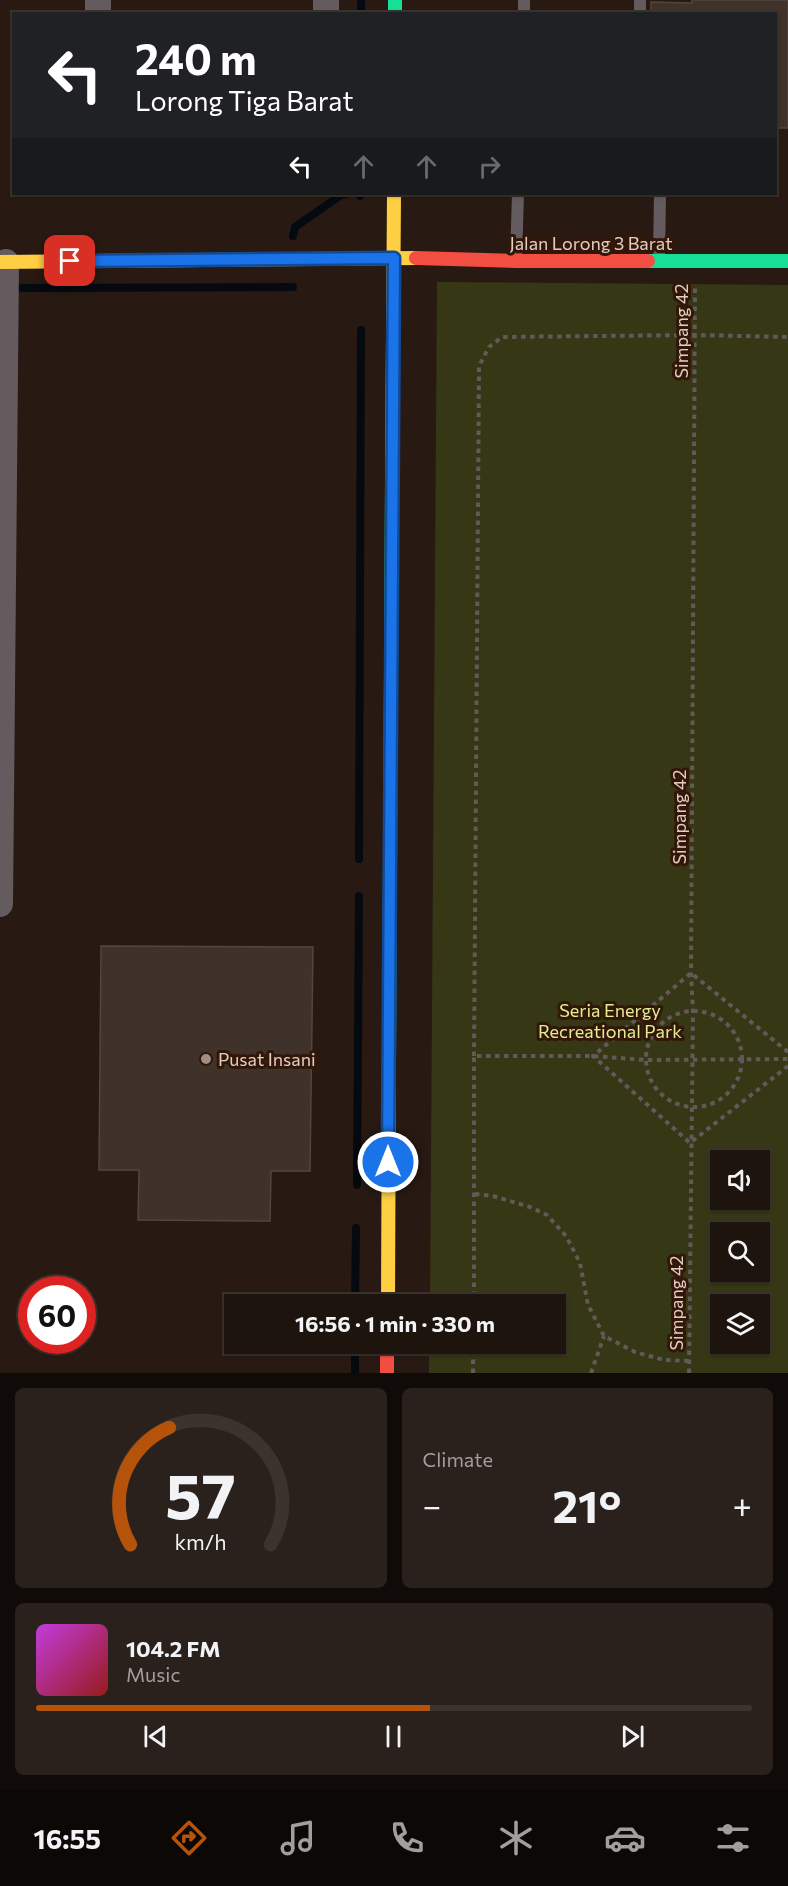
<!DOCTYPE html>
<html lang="en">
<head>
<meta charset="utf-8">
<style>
	body { margin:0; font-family:Commissioner,sans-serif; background:#2b211c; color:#f1f3f6; height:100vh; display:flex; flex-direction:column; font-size:22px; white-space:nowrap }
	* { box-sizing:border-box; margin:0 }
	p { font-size:20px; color:#a19e9e }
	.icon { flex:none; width:33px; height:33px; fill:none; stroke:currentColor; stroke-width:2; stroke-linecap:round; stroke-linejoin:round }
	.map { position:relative; height:1373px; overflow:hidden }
	.panel { display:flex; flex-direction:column; gap:15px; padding:15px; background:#100b08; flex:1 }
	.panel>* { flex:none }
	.guide { position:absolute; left:12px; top:12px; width:765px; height:183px; border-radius:0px; box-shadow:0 2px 4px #0004,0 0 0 2px #3c332e; background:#202124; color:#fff; overflow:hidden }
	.buttons { position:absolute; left:710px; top:1150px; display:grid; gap:12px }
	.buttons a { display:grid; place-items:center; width:60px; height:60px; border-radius:0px; background:#1e140e; box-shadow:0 2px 4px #0004,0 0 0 2px #3c332e; font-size:30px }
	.speed { position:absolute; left:18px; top:1276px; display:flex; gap:12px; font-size:30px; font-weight:700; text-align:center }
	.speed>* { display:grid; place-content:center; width:78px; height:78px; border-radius:50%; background:#1e140e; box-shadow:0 2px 4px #0004,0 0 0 2px #3c332e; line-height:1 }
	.speed .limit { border:9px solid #d22; background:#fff; color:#111 }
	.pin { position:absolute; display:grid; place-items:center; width:51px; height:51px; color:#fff; margin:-26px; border-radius:12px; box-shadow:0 3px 9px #0006 }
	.me { position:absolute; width:66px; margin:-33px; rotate:0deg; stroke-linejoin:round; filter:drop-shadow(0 0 4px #0008) }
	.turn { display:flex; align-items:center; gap:21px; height:126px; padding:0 24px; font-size:27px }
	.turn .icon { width:78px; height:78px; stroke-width:2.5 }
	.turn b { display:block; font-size:42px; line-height:51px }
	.lanes { display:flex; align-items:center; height:57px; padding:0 24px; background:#0003; justify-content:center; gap:30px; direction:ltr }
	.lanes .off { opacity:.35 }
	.big { font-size:45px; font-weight:700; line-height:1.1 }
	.panel .tile { flex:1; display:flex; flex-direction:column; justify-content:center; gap:9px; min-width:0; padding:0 21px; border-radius:9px; background:#2b211c }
	.panel .dial { align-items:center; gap:0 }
	.dial svg { height:156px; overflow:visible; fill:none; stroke:#3c332e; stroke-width:7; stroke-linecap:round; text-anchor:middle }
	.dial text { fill:#f1f3f6; stroke:none }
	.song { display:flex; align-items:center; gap:18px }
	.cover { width:72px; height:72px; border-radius:9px; background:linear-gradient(135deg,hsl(290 70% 55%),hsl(0 70% 35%)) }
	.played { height:6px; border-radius:3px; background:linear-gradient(90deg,#b45309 55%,#3c332e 55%) }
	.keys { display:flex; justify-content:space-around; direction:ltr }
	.heat { display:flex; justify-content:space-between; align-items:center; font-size:33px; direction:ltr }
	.panel .tiles { flex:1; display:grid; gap:15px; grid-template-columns:1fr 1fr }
	.tile:last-child { grid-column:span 2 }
	.trip { position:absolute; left:224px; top:1294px; width:342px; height:60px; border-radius:0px; background:#1e140e; box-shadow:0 2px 4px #0004,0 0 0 2px #3c332e; font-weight:700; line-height:60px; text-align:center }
	.menu { display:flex; height:96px; justify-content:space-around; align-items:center; background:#0c0806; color:#a19e9e }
	.menu .icon { width:42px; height:42px }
	.menu .active { color:#b45309 }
	.menu b { font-size:27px; color:#f1f3f6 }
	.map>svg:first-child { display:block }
	.green { fill:#363715; fill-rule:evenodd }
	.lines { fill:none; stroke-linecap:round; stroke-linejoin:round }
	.stream { stroke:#040a10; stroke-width:8 }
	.building { fill:#3e322a; stroke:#52463e; stroke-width:1.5 }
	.path { stroke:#635959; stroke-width:4; stroke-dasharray:4.5 4.5; stroke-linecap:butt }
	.lane { stroke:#645b5e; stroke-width:12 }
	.street { stroke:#645b5e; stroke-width:26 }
	.fast { stroke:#16e098; stroke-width:14 }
	.slow { stroke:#ffcf43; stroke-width:14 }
	.jam { stroke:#f24e42; stroke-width:14 }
	.route-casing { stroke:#114b97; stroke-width:15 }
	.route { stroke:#1a73e8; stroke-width:10 }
	.poi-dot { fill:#a08e85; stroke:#321708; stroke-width:2 }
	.labels { text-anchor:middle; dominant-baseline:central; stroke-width:6; stroke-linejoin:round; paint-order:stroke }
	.street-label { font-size:18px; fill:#e0cdc3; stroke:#321708 }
	.park-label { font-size:18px; fill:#e2ed93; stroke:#321708 }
	.poi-label { font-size:18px; fill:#e0cdc3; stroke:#321708; text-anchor:start }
</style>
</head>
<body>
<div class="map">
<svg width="788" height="1373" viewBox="0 0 788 1373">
	<rect width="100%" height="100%" fill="#281a12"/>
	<path class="green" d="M437,282L788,285V1373H429V1344H555V1305H430ZM720,1161H759V1200H720ZM720,1233H759V1272H720ZM720,1305H759V1344H720Z"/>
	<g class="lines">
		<g class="stream">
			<path d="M361,14V0"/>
			<path d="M360,194V196"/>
			<path d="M293,236L295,227L341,195L346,194"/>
			<path d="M22,288L293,287"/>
			<path d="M359,859L361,330"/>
			<path d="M357,1185L359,896"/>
			<path d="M355,1305L356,1228"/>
			<path d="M355,1373V1344"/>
		</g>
	</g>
	<g class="building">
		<path d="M692,0H788V128H776V14H651V2L692,3Z"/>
		<path d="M101,946L313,947L310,1171H271L270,1221L138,1220L139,1170H99Z"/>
	</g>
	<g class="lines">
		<g class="path">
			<circle cx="694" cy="1059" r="48"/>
			<path d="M788,1052L691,973L593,1056L690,1143L788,1066"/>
			<path d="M474,1056L479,366L489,347L502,337L695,335L788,337"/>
			<path d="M475,1194L493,1196L530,1207L547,1215L566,1236L580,1263L588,1305L604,1336L635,1352L664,1360L689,1361"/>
			<path d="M474,1305V1056H593L646,1060L788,1059"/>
			<path d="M473,1373V1344"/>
			<path d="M591,1373L604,1336"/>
			<path d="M689,1373L693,1011L691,973L695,288"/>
		</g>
		<g class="lane">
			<path d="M524,14V0"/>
			<path d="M640,14V0"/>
			<path d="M516,260L518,194"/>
			<path d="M659,261L660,194"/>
		</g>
		<g class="street">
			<path d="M98,14V0"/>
			<path d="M326,14V0"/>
			<path d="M0,904L6,262"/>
		</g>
		<g class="fast">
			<path d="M395,0V14"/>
			<path d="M648,261H788"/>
			<path d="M389,1058L392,478"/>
		</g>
		<g class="slow">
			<path d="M0,262L416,258"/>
			<path d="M392,478L394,194"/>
			<path d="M388,1305L389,1058"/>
		</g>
		<g class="jam">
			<path d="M416,258L516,261H648"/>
			<path d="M387,1344V1373"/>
		</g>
	</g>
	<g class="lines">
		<defs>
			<path id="route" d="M70,261L394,258L388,1162"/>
		</defs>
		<use href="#route" class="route-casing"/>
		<use href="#route" class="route"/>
	</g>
	<circle class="poi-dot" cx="206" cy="1059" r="6"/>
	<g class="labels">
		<g class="street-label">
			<text x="591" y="243">Jalan Lorong 3 Barat</text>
			<text transform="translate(681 331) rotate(-90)">Simpang 42</text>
			<text transform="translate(679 817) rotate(-90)">Simpang 42</text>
			<text transform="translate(676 1303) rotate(-90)">Simpang 42</text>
		</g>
		<g class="park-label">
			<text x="610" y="1010">Seria Energy<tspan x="610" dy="21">Recreational Park</tspan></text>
		</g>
		<g class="poi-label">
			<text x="218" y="1059">Pusat Insani</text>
		</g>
	</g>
</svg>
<div class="buttons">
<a><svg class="icon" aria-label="sound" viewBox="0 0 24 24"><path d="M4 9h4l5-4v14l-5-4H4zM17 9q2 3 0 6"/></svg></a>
<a><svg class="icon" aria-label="search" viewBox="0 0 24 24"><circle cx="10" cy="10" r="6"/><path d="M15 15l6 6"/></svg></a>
<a><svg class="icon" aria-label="layers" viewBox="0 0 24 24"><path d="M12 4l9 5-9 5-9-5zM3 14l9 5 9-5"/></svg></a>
</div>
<div class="speed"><div class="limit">60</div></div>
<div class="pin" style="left:70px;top:261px;background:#d93025"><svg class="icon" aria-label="arrive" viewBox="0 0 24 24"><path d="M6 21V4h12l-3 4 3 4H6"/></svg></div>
<svg class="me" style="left:388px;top:1162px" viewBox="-20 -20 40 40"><circle r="17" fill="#1a73e8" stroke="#fff" stroke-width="3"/><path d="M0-11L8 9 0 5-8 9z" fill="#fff"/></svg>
<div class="trip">16:56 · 1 min · 330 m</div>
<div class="guide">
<div class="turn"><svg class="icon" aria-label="left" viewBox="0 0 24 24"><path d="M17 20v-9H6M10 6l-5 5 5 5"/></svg><div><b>240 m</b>Lorong Tiga Barat</div></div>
<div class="lanes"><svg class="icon" aria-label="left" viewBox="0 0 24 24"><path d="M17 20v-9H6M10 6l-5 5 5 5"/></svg><svg class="icon off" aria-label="ahead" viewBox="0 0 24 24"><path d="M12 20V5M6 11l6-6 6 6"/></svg><svg class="icon off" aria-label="ahead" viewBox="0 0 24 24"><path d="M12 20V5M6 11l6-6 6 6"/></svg><svg class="icon off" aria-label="right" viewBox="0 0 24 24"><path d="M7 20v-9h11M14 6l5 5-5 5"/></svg></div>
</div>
</div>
<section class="panel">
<div class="tiles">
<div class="tile dial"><svg viewBox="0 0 100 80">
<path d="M14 69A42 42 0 1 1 86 69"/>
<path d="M14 69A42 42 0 0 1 34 9" stroke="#b45309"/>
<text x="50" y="56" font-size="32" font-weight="700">57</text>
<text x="50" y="72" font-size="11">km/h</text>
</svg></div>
<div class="tile"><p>Climate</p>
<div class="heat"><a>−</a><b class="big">21°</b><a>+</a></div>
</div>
<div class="tile">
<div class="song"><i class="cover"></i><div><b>104.2 FM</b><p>Music</p></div></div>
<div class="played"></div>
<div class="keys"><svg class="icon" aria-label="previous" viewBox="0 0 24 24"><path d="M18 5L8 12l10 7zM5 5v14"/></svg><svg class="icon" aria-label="pause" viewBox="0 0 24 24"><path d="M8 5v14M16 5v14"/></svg><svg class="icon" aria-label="next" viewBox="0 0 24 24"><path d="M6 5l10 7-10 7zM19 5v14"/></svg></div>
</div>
</div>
</section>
<nav class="menu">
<b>16:55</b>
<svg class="icon active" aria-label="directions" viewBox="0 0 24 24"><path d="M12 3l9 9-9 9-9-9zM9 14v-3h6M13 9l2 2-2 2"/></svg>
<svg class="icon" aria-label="music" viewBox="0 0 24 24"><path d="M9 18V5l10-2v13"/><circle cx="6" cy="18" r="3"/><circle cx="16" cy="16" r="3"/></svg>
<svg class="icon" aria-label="phone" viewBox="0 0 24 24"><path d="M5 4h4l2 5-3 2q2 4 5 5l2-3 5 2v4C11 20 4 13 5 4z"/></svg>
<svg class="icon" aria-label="climate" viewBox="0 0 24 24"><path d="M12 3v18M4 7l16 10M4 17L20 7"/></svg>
<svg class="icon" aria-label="car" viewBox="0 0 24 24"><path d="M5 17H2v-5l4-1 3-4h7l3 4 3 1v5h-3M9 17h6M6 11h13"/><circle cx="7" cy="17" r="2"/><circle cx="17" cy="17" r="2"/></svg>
<svg class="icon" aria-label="filters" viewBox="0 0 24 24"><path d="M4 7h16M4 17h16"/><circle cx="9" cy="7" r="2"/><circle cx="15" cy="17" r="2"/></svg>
</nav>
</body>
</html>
